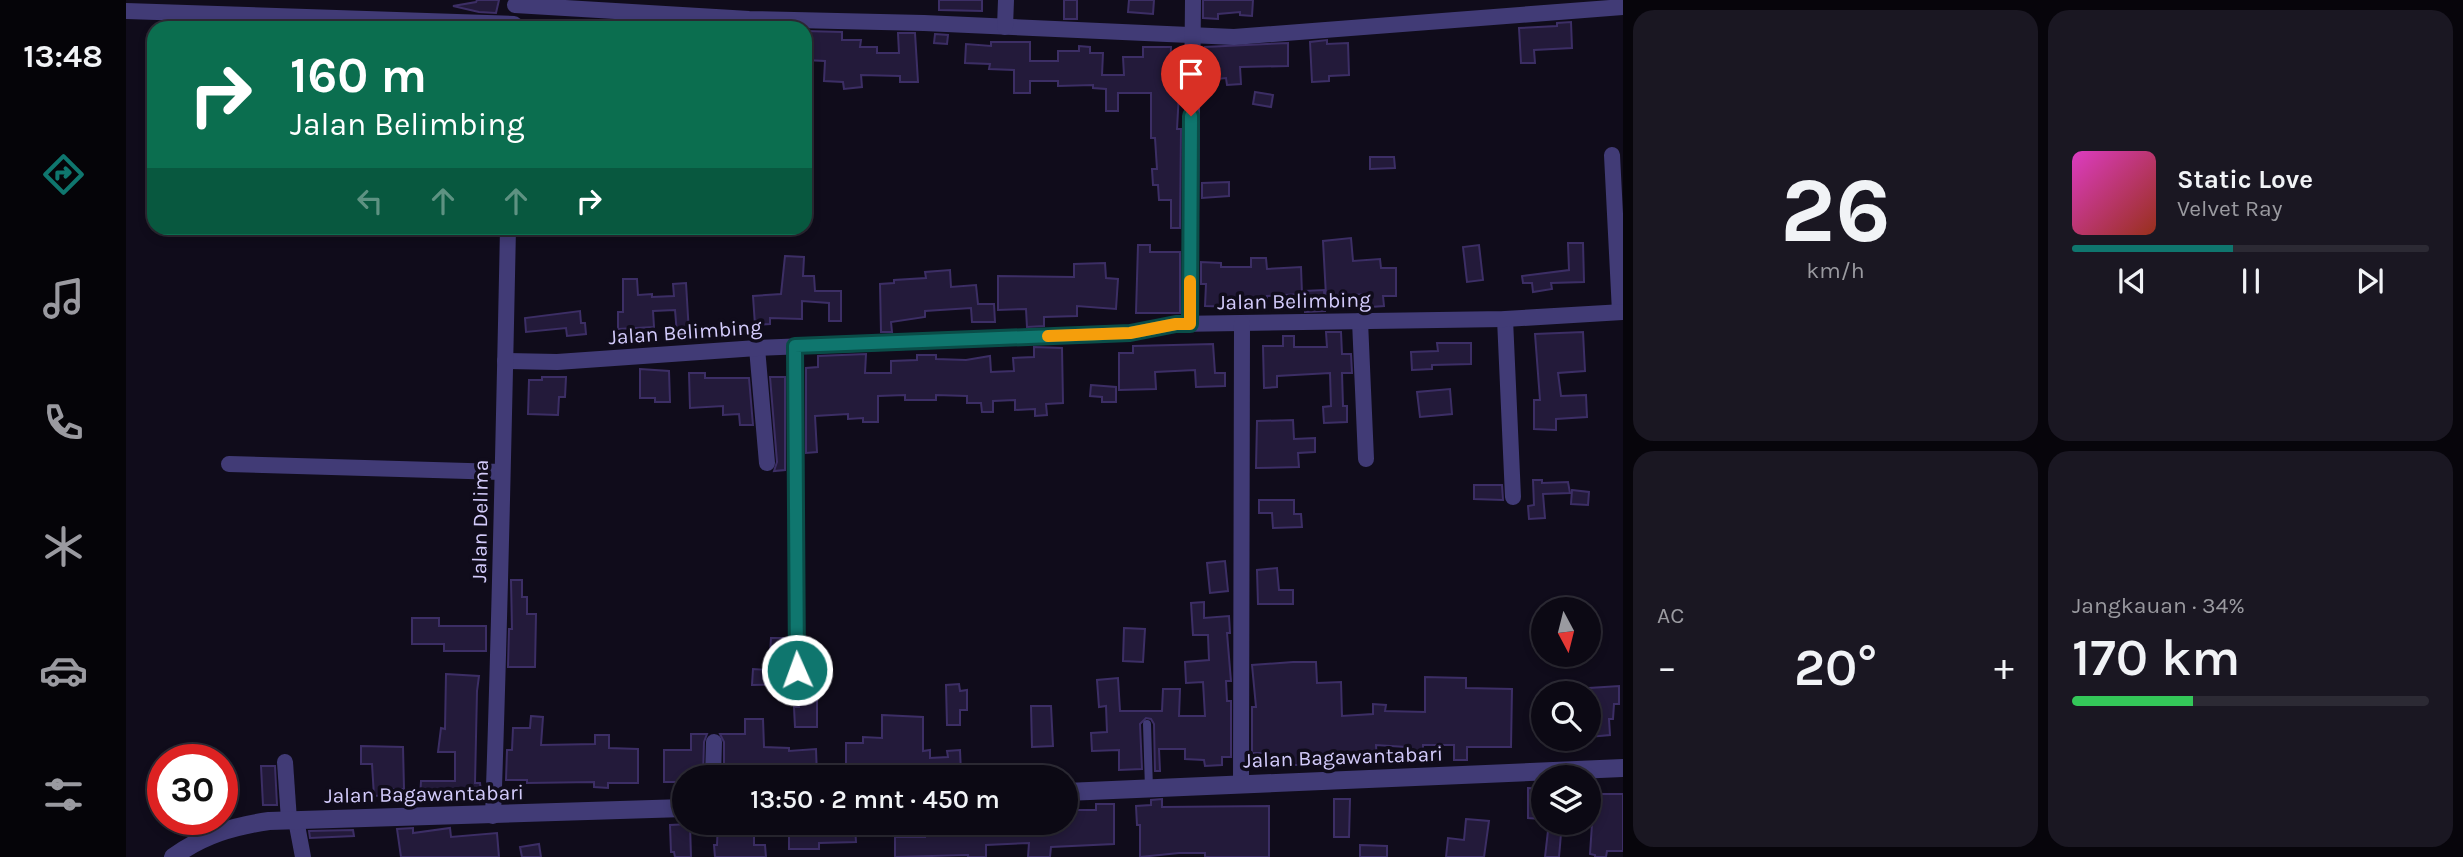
<!DOCTYPE html>
<html lang="id">
<head>
<meta charset="utf-8">
<style>
	body { margin:0; font-family:Karla,sans-serif; background:#1a1722; color:#f1f3f6; height:100vh; display:flex; flex-direction:column; font-size:26px; white-space:nowrap }
	* { box-sizing:border-box; margin:0 }
	p { font-size:23px; color:#9a9aa0 }
	.icon { flex:none; width:38px; height:38px; fill:none; stroke:currentColor; stroke-width:2; stroke-linecap:round; stroke-linejoin:round }
	.map { position:relative; flex:1; overflow:hidden }
	.drawer { display:flex; flex-direction:column; gap:10px; padding:10px; background:#07050b; width:840px }
	.drawer>* { flex:none }
	.banner { position:absolute; left:21px; top:21px; width:665px; height:214px; border-radius:21px; box-shadow:0 4px 10px #0003,0 0 0 2px #2c2a34; background:#0b6e4f; color:#fff; overflow:hidden }
	.needle { width:46px; rotate:173deg }
	.controls { position:absolute; left:1405px; top:597px; display:grid; gap:14px }
	.controls a { display:grid; place-items:center; width:70px; height:70px; border-radius:50%; background:#0c0914; box-shadow:0 4px 10px #0003,0 0 0 2px #2c2a34; font-size:35px }
	.speed { position:absolute; left:21px; top:744px; display:flex; gap:14px; font-size:35px; font-weight:700; text-align:center }
	.speed>* { display:grid; place-content:center; width:91px; height:91px; border-radius:50%; background:#0c0914; box-shadow:0 4px 10px #0003,0 0 0 2px #2c2a34; line-height:1 }
	.speed .limit { border:10px solid #d22; background:#fff; color:#111 }
	.pin { position:absolute; display:grid; place-items:center; width:60px; height:60px; color:#fff; margin:-72px -30px; border-radius:50% 50% 50% 0; rotate:-45deg; box-shadow:0 0 7px #0007 }
	.pin .icon { rotate:45deg }
	.me { position:absolute; width:77px; margin:-38px; rotate:358deg; stroke-linejoin:round; filter:drop-shadow(0 0 5px #0008) }
	.turn { display:flex; align-items:center; gap:24px; height:147px; padding:0 28px; font-size:32px }
	.turn .icon { width:91px; height:91px; stroke-width:2.5 }
	.turn b { display:block; font-size:49px; line-height:60px }
	.lanes { display:flex; align-items:center; height:66px; padding:0 28px; background:#0003; justify-content:center; gap:35px; direction:ltr }
	.lanes .off { opacity:.35 }
	.big { font-size:52px; font-weight:600; line-height:1.1 }
	.drawer .widget { flex:1; display:flex; flex-direction:column; justify-content:center; gap:10px; min-width:0; padding:0 24px; border-radius:21px; background:#1a1722 }
	.drawer .dial { align-items:center; gap:0 }
	.dial b { font-size:91px; line-height:1 }
	.song { display:flex; align-items:center; gap:21px }
	.cover { width:84px; height:84px; border-radius:10px; background:linear-gradient(135deg,hsl(310 70% 55%),hsl(10 70% 35%)) }
	.played { height:7px; border-radius:4px; background:linear-gradient(90deg,#0f766e 45%,#2c2a34 45%) }
	.keys { display:flex; justify-content:space-around; direction:ltr }
	.heat { display:flex; justify-content:space-between; align-items:center; font-size:38px; direction:ltr }
	.charge { height:10px; border-radius:5px; background:linear-gradient(90deg,#34c759 34%,#2c2a34 0) }
	.drawer .tiles { flex:1; display:grid; gap:10px; grid-template-columns:repeat(2,1fr) }
	.trip { position:absolute; left:546px; top:765px; width:406px; height:70px; border-radius:35px; background:#0c0914; box-shadow:0 4px 10px #0003,0 0 0 2px #2c2a34; font-weight:600; line-height:70px; text-align:center }
	main { display:flex; flex:1; min-height:0 }
	.tabs { display:flex; flex-direction:column; width:126px; justify-content:space-around; align-items:center; background:#050408; color:#9a9aa0 }
	.tabs .icon { width:49px; height:49px }
	.tabs .current { color:#0f766e }
	.tabs b { font-size:32px; color:#f1f3f6 }
	.map>svg:first-child { display:block }
	.building { fill:#231a3a; stroke:#3c2e65; stroke-width:2 }
	.lines { fill:none; stroke-linecap:round; stroke-linejoin:round }
	.service { stroke:#413b76; stroke-width:8 }
	.minor { stroke:#413b76; stroke-width:16 }
	.tertiary { stroke:#413b76; stroke-width:18 }
	.route-casing { stroke:#0a4d48; stroke-width:18 }
	.route { stroke:#0f766e; stroke-width:12 }
	.slow { stroke:#f59e0b; stroke-width:12 }
	.labels { text-anchor:middle; dominant-baseline:central; stroke-width:7; stroke-linejoin:round; paint-order:stroke }
	.street-label { font-size:21px; fill:#d3cbfb; stroke:#100c1b }
</style>
</head>
<body>
<main>
<nav class="tabs">
<b>13:48</b>
<svg class="icon current" aria-label="directions" viewBox="0 0 24 24"><path d="M12 3l9 9-9 9-9-9zM9 14v-3h6M13 9l2 2-2 2"/></svg>
<svg class="icon" aria-label="music" viewBox="0 0 24 24"><path d="M9 18V5l10-2v13"/><circle cx="6" cy="18" r="3"/><circle cx="16" cy="16" r="3"/></svg>
<svg class="icon" aria-label="phone" viewBox="0 0 24 24"><path d="M5 4h4l2 5-3 2q2 4 5 5l2-3 5 2v4C11 20 4 13 5 4z"/></svg>
<svg class="icon" aria-label="climate" viewBox="0 0 24 24"><path d="M12 3v18M4 7l16 10M4 17L20 7"/></svg>
<svg class="icon" aria-label="car" viewBox="0 0 24 24"><path d="M5 17H2v-5l4-1 3-4h7l3 4 3 1v5h-3M9 17h6M6 11h13"/><circle cx="7" cy="17" r="2"/><circle cx="17" cy="17" r="2"/></svg>
<svg class="icon" aria-label="filters" viewBox="0 0 24 24"><path d="M4 7h16M4 17h16"/><circle cx="9" cy="7" r="2"/><circle cx="15" cy="17" r="2"/></svg>
</nav>
<div class="map">
<svg width="1497" height="857" viewBox="0 0 1497 857">
	<rect width="100%" height="100%" fill="#100c1b"/>
	<g class="building">
		<path d="M351,0H373L370,13L353,12L327,6L350,2Z"/>
		<path d="M813,0H856V11L813,10Z"/>
		<rect x="938" y="0" width="13" height="19"/>
		<path d="M1003,0H1028L1027,14L1002,12Z"/>
		<path d="M1077,0H1127L1126,16L1114,15V12L1092,14V19L1077,18Z"/>
		<path d="M1445,22L1446,48L1408,50L1409,63H1395L1393,28L1431,26V23Z"/>
		<path d="M679,31L716,32V40H735L734,47H751V53H773L772,33H789L792,82H774V76L735,75L736,87L718,89L717,82L698,81L699,61L679,60Z"/>
		<path d="M809,34L822,35L821,44L808,43Z"/>
		<path d="M1201,40V44L1222,43L1223,75L1203,76V81L1186,82L1184,42Z"/>
		<path d="M865,42H904V61H932V51H953V46L964,47V53H977L976,75H998L997,57H1017V47H1045L1044,75H1054L1051,129H1055L1054,228H1045V200H1033L1032,185H1027L1026,169H1031L1029,138H1025V93H992V111H980V89L967,88V85L932,86V81H904V93H888V70L863,69L864,64L839,63L840,44L865,46Z"/>
		<path d="M1162,43V66L1114,67L1115,84L1101,85L1100,78L1081,80L1079,47Z"/>
		<path d="M1129,92L1147,95L1145,107L1127,104Z"/>
		<path d="M1244,157H1268L1269,168L1244,169Z"/>
		<path d="M1103,182V196L1076,198V183Z"/>
		<path d="M1225,238L1227,261L1254,259L1255,268H1270V296H1257L1258,306L1245,307L1244,294L1200,296L1197,241Z"/>
		<path d="M1442,243H1457L1458,282L1425,283L1426,289L1407,292L1406,283H1397L1396,276L1443,270Z"/>
		<path d="M1012,245H1024V252H1054V313H1010Z"/>
		<path d="M1353,245L1357,280L1341,282L1337,247Z"/>
		<path d="M659,256L678,257L677,276H688L689,291H715V321H703V303L676,301V319L644,318V324L629,325L627,296L655,294Z"/>
		<path d="M1125,258H1140L1141,269L1175,267L1176,294L1141,296V302L1111,303V307L1079,306L1080,284H1075V262L1095,263V267H1125Z"/>
		<path d="M979,263L980,278L992,279L990,309L951,306V316L918,317V326L901,327L900,309L872,310V276L948,277V264Z"/>
		<path d="M824,270L825,287L850,285L852,304H868L869,322H846L845,308L799,311V317L765,322L766,332H755L754,284L768,283V280L800,278L799,272Z"/>
		<path d="M497,279H511L512,295L526,294V297L548,296L547,284L560,283L563,333L551,334L549,310L527,311L528,327L492,329V312H497Z"/>
		<path d="M1198,290L1199,311L1179,312L1178,291Z"/>
		<path d="M454,311L455,323H459L460,334L441,336L440,328L400,332L399,318Z"/>
		<path d="M1200,332H1215L1216,354H1225L1226,373H1216L1217,406H1221V422L1198,423L1197,407L1205,406L1204,373L1151,376V387L1138,388L1137,346H1157V336H1168V347H1201Z"/>
		<path d="M1457,332L1459,371L1432,373L1435,396L1460,395L1461,417L1430,419V430L1408,429V400H1414L1409,334Z"/>
		<path d="M1311,343H1345V364L1306,365V369L1286,370L1285,352L1312,351Z"/>
		<path d="M1087,344L1089,373H1099V386L1070,387L1069,370L1029,372L1030,389L993,390V353H1007V346Z"/>
		<path d="M908,347L936,348L937,403L920,404L921,415L909,416V409L889,410V400L867,401V412H856L855,403H841V396L810,395V400H779V395L752,396V422H737V418L722,419V414L689,416L691,452L680,453V368L692,367V356L740,354L739,373H765V361L791,360V355H810V359L840,360L864,356L865,372L888,371L887,358L908,357Z"/>
		<path d="M514,369L543,371L544,402H529V398H514Z"/>
		<path d="M563,373H579V378H623L627,425H614L613,414L597,415V406L564,408Z"/>
		<path d="M416,377H440L439,397H433L432,415L402,414L403,380H416Z"/>
		<path d="M644,377H659V470L648,471L651,462Z"/>
		<path d="M965,385L990,387V402H976V397L964,396Z"/>
		<path d="M1324,389L1326,414L1294,417L1291,392Z"/>
		<path d="M1167,420L1168,439L1189,438V452L1172,453L1173,467L1130,468L1131,421Z"/>
		<path d="M1407,480H1416V483L1442,482L1444,493L1417,494L1419,518L1403,519L1402,506L1408,505Z"/>
		<path d="M1348,485H1376L1377,500L1348,499Z"/>
		<path d="M1446,490L1463,492L1462,505L1445,504Z"/>
		<path d="M1133,500H1168V514H1175L1176,527L1147,528L1146,513H1133Z"/>
		<path d="M1099,561L1102,591L1084,593L1081,563Z"/>
		<path d="M1151,568L1153,590H1167V604H1132L1131,570Z"/>
		<path d="M385,580H396V597H401V614H410L409,667H382L383,629H386Z"/>
		<path d="M1078,602V618L1103,616L1104,633H1101L1105,681H1100L1101,701H1105V757H1096V765L1079,766L1078,760L1059,759V749H1033L1034,771H1029L1028,724L1025,719L1020,718L1014,724L1016,769L993,770V750L966,751L965,733L981,732L980,706L973,707L971,680L992,678L994,711H1036L1037,689H1054L1053,716H1079L1077,682L1060,683L1059,662L1083,660L1082,635H1067L1065,603Z"/>
		<path d="M286,618H313V626H360V651H318V644H286Z"/>
		<path d="M998,628L1019,629L1017,662L997,661Z"/>
		<path d="M645,638H660L661,671L668,684L626,685L627,669L643,670Z"/>
		<path d="M1167,662H1190L1191,683L1215,682L1216,716L1247,714V704L1260,705L1259,711L1299,712V677L1340,678V688L1386,689L1385,747H1341V760H1328V745H1297V752H1280V747L1250,745L1251,761H1237V755L1184,759V765H1164V755L1138,757V753H1126V707H1130L1126,665Z"/>
		<path d="M320,674L353,676L351,691L349,783H354L356,799L327,802V799H294L295,781H329V752H312L315,728L319,729Z"/>
		<path d="M691,675V727H669L668,707H673L671,680L679,676Z"/>
		<path d="M833,684L834,691L841,690V710H834V725H821L820,685Z"/>
		<path d="M1493,686V704H1488L1487,719H1483L1484,735L1463,737V688Z"/>
		<path d="M905,706H925L927,746L906,747Z"/>
		<path d="M756,715L797,717V751L804,750V758L822,757L821,751L834,750L835,773L781,777V771H749L735,772V775H720V743H737V737L756,738Z"/>
		<path d="M405,716L417,717L415,745L469,744V735H483V748L512,749V783H482V788L468,787V782L401,783V780H380L381,750H386L387,728H404Z"/>
		<path d="M619,719H637L638,747L663,748V751L690,749L691,776L670,777L665,776V768L636,766V777H598V742L594,734H619Z"/>
		<path d="M565,734H581L578,742L577,777H557V782H538V750H565Z"/>
		<path d="M235,746L277,747L278,789H262V795L248,796L246,764H235Z"/>
		<path d="M135,766H149L151,805H137Z"/>
		<path d="M1402,788L1415,789L1414,819L1402,818Z"/>
		<path d="M1468,794H1497V851H1481L1480,857H1469V855L1464,854Z"/>
		<path d="M1036,799V807L1143,806V857H1079V853H1053L1014,857V825H1011L1010,806L1025,805V800Z"/>
		<path d="M1208,799H1224L1223,837H1208Z"/>
		<path d="M970,804H988V844L925,847L924,857H902L903,843L860,845V857H842V855L769,857V837H799V822H816V828H843V822H940V810H970Z"/>
		<path d="M1340,819L1363,821L1358,857H1320L1322,838L1338,840Z"/>
		<path d="M592,822H605V825H628V845H639L640,857H589L588,845H591Z"/>
		<path d="M707,822H719V827L729,826L730,842L693,843V849H663V828H706Z"/>
		<path d="M1423,822H1436L1433,857H1419Z"/>
		<path d="M564,824L565,857H549L548,852H545L544,825Z"/>
		<path d="M287,828V833L324,828L325,837L371,833L373,857H275L271,829Z"/>
		<path d="M227,830L228,836L184,838L183,831Z"/>
		<path d="M413,844L415,857H396L394,847Z"/>
		<path d="M1234,845L1261,846V857H1234Z"/>
	</g>
	<g class="lines">
		<path class="service" d="M1021,724L1023,789"/>
		<g class="minor">
			<path d="M389,5L623,19L798,23L1108,37L1497,7"/>
			<path d="M0,11L388,24"/>
			<path d="M879,27L880,0"/>
			<path d="M1486,155L1494,312"/>
			<path d="M1379,319L1387,497"/>
			<path d="M1234,321L1240,459"/>
			<path d="M1064,324L1067,0"/>
			<path d="M669,346L671,670"/>
			<path d="M631,348L641,463"/>
			<path d="M379,361L431,362L631,348L1004,333L1050,324L1379,319L1497,312"/>
			<path d="M103,464L376,472"/>
			<path d="M159,762L163,820"/>
			<path d="M587,777L588,742"/>
			<path d="M1115,784L1116,323"/>
			<path d="M367,816C374,620 378,424 382,228"/>
			<path d="M170,820L177,857"/>
		</g>
		<g class="tertiary">
			<path d="M940,792L1497,768"/>
			<path d="M47,857C77,835 108,826 143,821L558,808"/>
		</g>
	</g>
	<g class="lines">
		<defs>
			<path id="route" d="M671,670L669,346L1004,333L1050,324H1064L1065,116"/>
		</defs>
		<use href="#route" class="route-casing"/>
		<use href="#route" class="route"/>
		<path class="slow" d="M922,336L1004,333L1050,324H1064V281"/>
	</g>
	<g class="labels">
		<g class="street-label">
			<text transform="translate(1168 301) rotate(-1)">Jalan Belimbing</text>
			<text transform="translate(559 332) rotate(-4)">Jalan Belimbing</text>
			<text transform="translate(354 521) rotate(-89)">Jalan Delima</text>
			<text transform="translate(1217 757) rotate(-2)">Jalan Bagawantabari</text>
			<text transform="translate(298 794) rotate(-1)">Jalan Bagawantabari</text>
		</g>
	</g>
</svg>
<div class="controls">
<a><svg class="needle" viewBox="-14 -14 28 28"><path d="M0-13l5 13h-10z" fill="#e53935"/><path d="M0 13l5-13h-10z" fill="#9a9aa0"/></svg></a>
<a><svg class="icon" aria-label="search" viewBox="0 0 24 24"><circle cx="10" cy="10" r="6"/><path d="M15 15l6 6"/></svg></a>
<a><svg class="icon" aria-label="layers" viewBox="0 0 24 24"><path d="M12 4l9 5-9 5-9-5zM3 14l9 5 9-5"/></svg></a>
</div>
<div class="speed"><div class="limit">30</div></div>
<div class="pin" style="left:1065px;top:116px;background:#d93025"><svg class="icon" aria-label="arrive" viewBox="0 0 24 24"><path d="M6 21V4h12l-3 4 3 4H6"/></svg></div>
<svg class="me" style="left:671px;top:670px" viewBox="-20 -20 40 40"><circle r="17" fill="#0f766e" stroke="#fff" stroke-width="3"/><path d="M0-11L8 9 0 5-8 9z" fill="#fff"/></svg>
<div class="trip">13:50 · 2 mnt · 450 m</div>
<div class="banner">
<div class="turn"><svg class="icon" aria-label="right" viewBox="0 0 24 24"><path d="M7 20v-9h11M14 6l5 5-5 5"/></svg><div><b>160 m</b>Jalan Belimbing</div></div>
<div class="lanes"><svg class="icon off" aria-label="left" viewBox="0 0 24 24"><path d="M17 20v-9H6M10 6l-5 5 5 5"/></svg><svg class="icon off" aria-label="ahead" viewBox="0 0 24 24"><path d="M12 20V5M6 11l6-6 6 6"/></svg><svg class="icon off" aria-label="ahead" viewBox="0 0 24 24"><path d="M12 20V5M6 11l6-6 6 6"/></svg><svg class="icon" aria-label="right" viewBox="0 0 24 24"><path d="M7 20v-9h11M14 6l5 5-5 5"/></svg></div>
</div>
</div>
<section class="drawer">
<div class="tiles">
<div class="widget dial"><b>26</b><p>km/h</p></div>
<div class="widget">
<div class="song"><i class="cover"></i><div><b>Static Love</b><p>Velvet Ray</p></div></div>
<div class="played"></div>
<div class="keys"><svg class="icon" aria-label="previous" viewBox="0 0 24 24"><path d="M18 5L8 12l10 7zM5 5v14"/></svg><svg class="icon" aria-label="pause" viewBox="0 0 24 24"><path d="M8 5v14M16 5v14"/></svg><svg class="icon" aria-label="next" viewBox="0 0 24 24"><path d="M6 5l10 7-10 7zM19 5v14"/></svg></div>
</div>
<div class="widget"><p>AC</p>
<div class="heat"><a>−</a><b class="big">20°</b><a>+</a></div>
</div>
<div class="widget"><p>Jangkauan · 34%</p><b class="big">170 km</b><div class="charge"></div></div>
</div>
</section>
</main>
</body>
</html>
